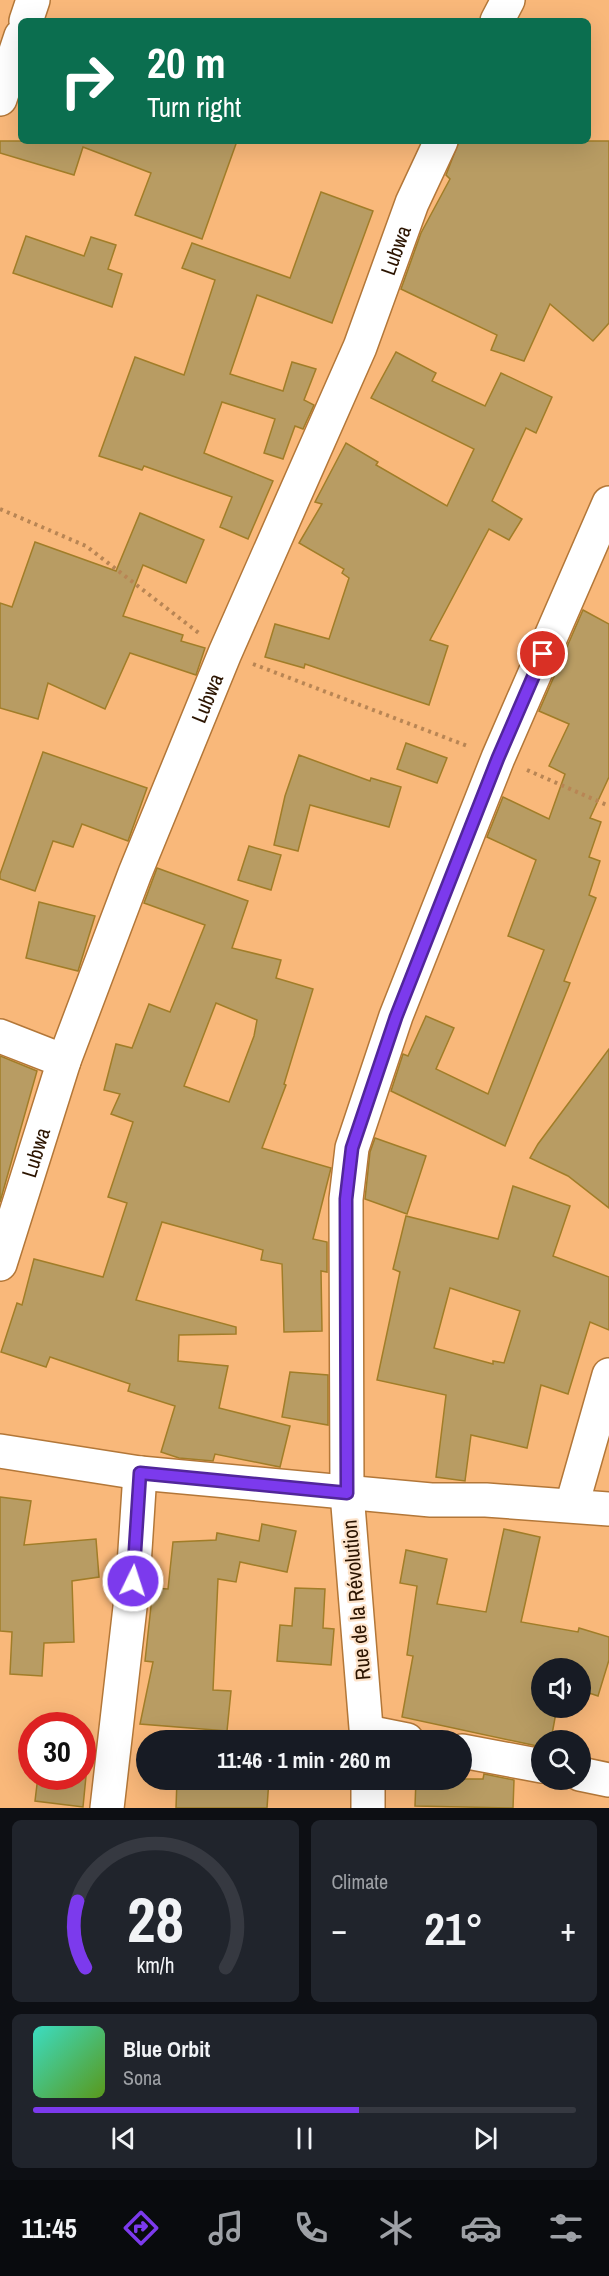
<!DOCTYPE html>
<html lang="en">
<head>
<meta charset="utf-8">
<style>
	body { margin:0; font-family:"Archivo Narrow",sans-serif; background:#20242c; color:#f1f3f6; height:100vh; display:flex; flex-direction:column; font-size:22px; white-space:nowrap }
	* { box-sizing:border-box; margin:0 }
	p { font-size:20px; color:#9ea1a6 }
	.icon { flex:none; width:33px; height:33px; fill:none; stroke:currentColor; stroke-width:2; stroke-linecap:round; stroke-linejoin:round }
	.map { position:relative; height:1808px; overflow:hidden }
	.side { display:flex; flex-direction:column; gap:12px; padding:12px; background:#0d0f14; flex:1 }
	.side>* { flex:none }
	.top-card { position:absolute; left:18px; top:18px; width:573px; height:126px; border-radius:9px; box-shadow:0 6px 24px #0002; background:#0b6e4f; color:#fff; overflow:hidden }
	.controls { position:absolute; left:531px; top:1658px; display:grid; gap:12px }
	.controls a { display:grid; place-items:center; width:60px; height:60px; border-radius:50%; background:#171b24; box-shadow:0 6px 24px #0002; font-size:30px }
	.speed { position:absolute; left:18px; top:1712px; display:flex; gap:12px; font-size:30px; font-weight:700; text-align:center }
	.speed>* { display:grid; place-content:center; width:78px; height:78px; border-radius:50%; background:#171b24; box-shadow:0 6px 24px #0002; line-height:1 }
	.speed .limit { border:9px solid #d22; background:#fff; color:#111 }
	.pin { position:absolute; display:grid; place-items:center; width:51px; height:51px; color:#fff; margin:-26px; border:3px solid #fff; border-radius:50%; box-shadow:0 2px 6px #0007 }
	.me { position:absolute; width:66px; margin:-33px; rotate:4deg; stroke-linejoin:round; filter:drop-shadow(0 0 4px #0008) }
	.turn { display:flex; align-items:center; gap:21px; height:126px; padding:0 30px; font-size:27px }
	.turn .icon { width:78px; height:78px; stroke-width:2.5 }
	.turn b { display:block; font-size:42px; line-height:51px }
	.big { font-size:45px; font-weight:800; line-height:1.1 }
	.side .tile { flex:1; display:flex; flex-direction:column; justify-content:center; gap:9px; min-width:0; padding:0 21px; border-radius:9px; background:#20242c }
	.side .dial { align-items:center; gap:0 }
	.dial svg { height:156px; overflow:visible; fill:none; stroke:#363941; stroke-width:7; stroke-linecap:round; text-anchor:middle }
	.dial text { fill:#f1f3f6; stroke:none }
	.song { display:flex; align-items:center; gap:18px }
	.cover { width:72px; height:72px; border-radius:9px; background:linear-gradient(135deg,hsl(170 70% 55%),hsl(90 70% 35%)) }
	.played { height:6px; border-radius:3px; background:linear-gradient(90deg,#7c3aed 60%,#363941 60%) }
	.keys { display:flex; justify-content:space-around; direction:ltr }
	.heat { display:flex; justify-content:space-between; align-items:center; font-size:33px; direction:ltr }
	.side .tiles { flex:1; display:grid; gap:12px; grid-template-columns:1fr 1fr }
	.tile:last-child { grid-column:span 2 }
	.trip { position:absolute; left:136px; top:1730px; width:336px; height:60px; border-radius:30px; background:#171b24; box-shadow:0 6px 24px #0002; font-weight:800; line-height:60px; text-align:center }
	.tabs { display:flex; height:96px; justify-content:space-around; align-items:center; background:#090b0e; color:#9ea1a6 }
	.tabs .icon { width:42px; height:42px }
	.tabs .selected { color:#7c3aed }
	.tabs b { font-size:27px; color:#f1f3f6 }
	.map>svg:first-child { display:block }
	.building { fill:#b89c63; stroke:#a17d28; stroke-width:1.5; fill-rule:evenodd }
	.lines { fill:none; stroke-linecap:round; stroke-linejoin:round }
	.street-casing { stroke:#b37738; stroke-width:36 }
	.path { stroke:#b88554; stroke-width:4; stroke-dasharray:3 4.5; stroke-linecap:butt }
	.street { stroke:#fff; stroke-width:33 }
	.route-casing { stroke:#51269a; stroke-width:15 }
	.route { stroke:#7c3aed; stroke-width:10 }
	.labels { text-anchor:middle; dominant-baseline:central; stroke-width:4.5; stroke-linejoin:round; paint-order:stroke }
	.street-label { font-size:21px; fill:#2b1400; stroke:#fde3ca }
</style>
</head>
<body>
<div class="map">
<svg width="609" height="1808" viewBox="0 0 609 1808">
	<rect width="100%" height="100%" fill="#f9b87a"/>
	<g class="building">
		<path d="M0,141H237L202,239L135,215L151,173L83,147L74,175L0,153Z"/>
		<path d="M459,141H609V323L593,341L550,304L524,361L491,350L497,335L401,289L421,233L450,179L446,175Z"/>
		<path d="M321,192L373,211L332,323L257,295L230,374L283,391L292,362L316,369L304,400L314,405L303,429L295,426L283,459L264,453L275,419L222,402L204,453L273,481L248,539L220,527L232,497L144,466L142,470L99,456L135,357L184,375L215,280L182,268L192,243L290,278Z"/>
		<path d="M26,236L84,256L91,237L116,245L108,269L122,274L112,307L13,273Z"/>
		<path d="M396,352L436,373L432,381L485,406L501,373L552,397L536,433L526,428L492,501L522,519L509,540L489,529L430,640L448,646L429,705L305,664L304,668L265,657L275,624L329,639L349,578L342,573L344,569L299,543L322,504L315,502L346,443L378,462L376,465L447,506L474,449L371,398Z"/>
		<path d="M140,513L204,540L186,583L143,565L123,616L183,635L181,641L205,648L196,675L130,653L105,709L48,683L38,719L0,708V603L12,607L35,542L116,571Z"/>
		<path d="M583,610L609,624V777L590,818L601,822L589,857L600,861L589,895L596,898L564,981L570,983L505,1146L391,1091L403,1054L408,1056L426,1016L454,1028L436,1069L488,1094L544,950L508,936L536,860L487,837L503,797L549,819L565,774L549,766L569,724L539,711Z"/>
		<path d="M406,743L447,758L437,783L397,769Z"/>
		<path d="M43,752L147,788L128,841L82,824L73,847L53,841L35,891L0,879V874Z"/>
		<path d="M299,755L370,781L371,778L401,787L389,827L310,805L298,851L274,845L285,796Z"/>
		<path d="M249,846L281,855L271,890L238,880Z"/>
		<path d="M157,868L248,901L232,948L281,960L276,978L313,989L284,1084L286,1085L262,1148L331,1168L313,1239L327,1242V1272L321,1271L322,1331L284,1332L282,1264L261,1260L263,1250L162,1222L136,1300L236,1327V1334L179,1335L178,1361L228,1366L219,1408L290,1426L280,1467L215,1454L213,1461L179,1458L161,1452L175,1406L128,1391L130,1384L50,1357L46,1367L1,1352L17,1303L22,1305L34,1259L103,1277L127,1203L108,1197L133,1122L111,1114L120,1094L104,1090L116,1044L132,1048L149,1004L170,1012L205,925L144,903ZM216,1003L257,1020L254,1036L229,1102L184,1086Z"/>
		<path d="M39,902L95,916L78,971L26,958Z"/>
		<path d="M609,1049V1208L568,1176L530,1158L538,1144Z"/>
		<path d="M0,1056L37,1071L0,1202Z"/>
		<path d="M375,1138L426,1156L407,1214L365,1199L370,1152Z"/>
		<path d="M513,1186L570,1206L553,1256L609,1277V1330L590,1322L568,1394L541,1385L527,1448L471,1435L465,1481L436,1477L446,1395L377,1380L400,1272L393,1269L406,1216L498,1239ZM450,1288L520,1311L504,1363L493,1361V1364L434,1348Z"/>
		<path d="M290,1372L328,1375V1425L282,1417Z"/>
		<path d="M0,1497L31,1501L24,1545L96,1539L99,1577L72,1581L74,1642L44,1643L42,1676L10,1674L12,1632L0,1631Z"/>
		<path d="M262,1524L296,1531L287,1572L240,1562L236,1582L218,1579L213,1690L231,1691L227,1731L140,1724L153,1662L145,1661L153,1588L168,1589L173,1542L216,1540L217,1533L259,1541Z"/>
		<path d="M504,1529L540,1537L521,1622L578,1632L579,1628L609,1637V1660L598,1696L580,1690V1668H542V1707H557L551,1740H542V1747L402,1717L413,1656L407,1655L417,1586L400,1583L406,1550L447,1559L437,1604L486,1612Z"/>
		<path d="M295,1588L325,1589L323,1628L334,1629L331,1665L277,1661L280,1625L292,1626Z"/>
		<path d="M484,1774L514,1780L513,1808L415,1806L416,1779H483Z"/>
		<path d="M38,1776H86L83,1807L35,1801Z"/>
		<path d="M177,1779H269L267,1808H176Z"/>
	</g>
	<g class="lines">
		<defs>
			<g id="street">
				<path d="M26,21L33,0"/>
				<path d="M497,21L508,0"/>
				<path d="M0,99L21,36"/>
				<path d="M0,1036L64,1061"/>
				<path id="s1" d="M0,1264L64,1061L135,873L225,653L360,347L412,203L441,141"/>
				<path d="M0,1451L140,1473L431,1500H486L609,1509"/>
				<path d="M572,1505L609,1375"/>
				<path d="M367,1732L407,1740"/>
				<path d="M367,1740L347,1493L346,1199L352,1148L396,1016L498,758L609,503"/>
				<path d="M462,1751L542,1766"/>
				<path d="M580,1774L609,1780"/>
				<path d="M368,1779V1808"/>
				<path d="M107,1808L133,1581L140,1473"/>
			</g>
		</defs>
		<use href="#street" class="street-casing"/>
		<g class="path">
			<path d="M0,509L86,546L200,634"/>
			<path d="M253,664L470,747"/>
			<path d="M527,770L609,806"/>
		</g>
		<use href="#street" class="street"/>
	</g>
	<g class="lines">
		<defs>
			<path id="route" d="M133,1581L140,1473L347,1493L346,1199L352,1148L396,1017L498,758L543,654"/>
		</defs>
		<use href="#route" class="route-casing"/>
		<use href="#route" class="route"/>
	</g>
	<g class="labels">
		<g class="street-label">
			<text stroke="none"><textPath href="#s1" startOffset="1089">Lubwa</textPath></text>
			<text stroke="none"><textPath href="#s1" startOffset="603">Lubwa</textPath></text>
			<text stroke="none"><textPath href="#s1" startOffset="117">Lubwa</textPath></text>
			<text transform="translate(356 1600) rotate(-95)">Rue de la Révolution</text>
		</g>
	</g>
</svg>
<div class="controls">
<a><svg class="icon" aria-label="sound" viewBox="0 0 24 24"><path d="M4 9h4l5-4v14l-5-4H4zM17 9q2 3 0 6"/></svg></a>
<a><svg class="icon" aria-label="search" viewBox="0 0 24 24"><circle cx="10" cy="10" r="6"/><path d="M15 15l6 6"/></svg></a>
</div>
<div class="speed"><div class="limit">30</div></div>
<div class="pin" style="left:543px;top:654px;background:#d93025"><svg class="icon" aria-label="arrive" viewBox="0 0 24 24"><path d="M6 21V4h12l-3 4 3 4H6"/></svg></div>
<svg class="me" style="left:133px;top:1581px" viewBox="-20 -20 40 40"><circle r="17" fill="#7c3aed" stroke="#fff" stroke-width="3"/><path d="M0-11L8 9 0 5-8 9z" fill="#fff"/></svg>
<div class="trip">11:46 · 1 min · 260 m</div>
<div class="top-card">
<div class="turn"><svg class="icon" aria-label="right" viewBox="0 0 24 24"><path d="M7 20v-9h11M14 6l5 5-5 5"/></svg><div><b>20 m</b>Turn right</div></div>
</div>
</div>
<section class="side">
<div class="tiles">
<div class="tile dial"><svg viewBox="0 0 100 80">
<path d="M14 69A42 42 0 1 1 86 69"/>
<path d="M14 69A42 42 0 0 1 10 35" stroke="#7c3aed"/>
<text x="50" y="56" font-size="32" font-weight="700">28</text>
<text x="50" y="72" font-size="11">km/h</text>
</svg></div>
<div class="tile"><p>Climate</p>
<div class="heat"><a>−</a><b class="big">21°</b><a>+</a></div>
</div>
<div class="tile">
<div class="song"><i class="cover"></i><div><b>Blue Orbit</b><p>Sona</p></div></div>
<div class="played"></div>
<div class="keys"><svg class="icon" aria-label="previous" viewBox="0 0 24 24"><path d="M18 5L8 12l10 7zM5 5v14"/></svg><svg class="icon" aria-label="pause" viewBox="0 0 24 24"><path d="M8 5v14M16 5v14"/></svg><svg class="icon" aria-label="next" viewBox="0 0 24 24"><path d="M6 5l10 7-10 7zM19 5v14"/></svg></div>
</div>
</div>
</section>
<nav class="tabs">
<b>11:45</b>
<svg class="icon selected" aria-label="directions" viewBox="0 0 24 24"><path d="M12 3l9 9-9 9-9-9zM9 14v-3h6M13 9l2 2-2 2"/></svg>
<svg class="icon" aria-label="music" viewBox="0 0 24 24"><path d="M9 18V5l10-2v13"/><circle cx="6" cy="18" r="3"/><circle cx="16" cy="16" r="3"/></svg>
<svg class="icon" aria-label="phone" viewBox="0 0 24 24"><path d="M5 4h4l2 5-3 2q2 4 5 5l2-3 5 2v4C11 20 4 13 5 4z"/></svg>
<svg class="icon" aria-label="climate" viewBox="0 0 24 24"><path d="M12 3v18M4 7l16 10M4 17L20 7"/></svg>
<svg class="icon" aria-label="car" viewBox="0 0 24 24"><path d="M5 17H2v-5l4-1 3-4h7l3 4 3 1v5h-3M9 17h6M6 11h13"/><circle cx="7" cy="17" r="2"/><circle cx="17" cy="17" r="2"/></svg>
<svg class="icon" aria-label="filters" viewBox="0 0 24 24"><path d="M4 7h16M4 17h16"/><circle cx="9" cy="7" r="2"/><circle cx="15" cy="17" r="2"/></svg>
</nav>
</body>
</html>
